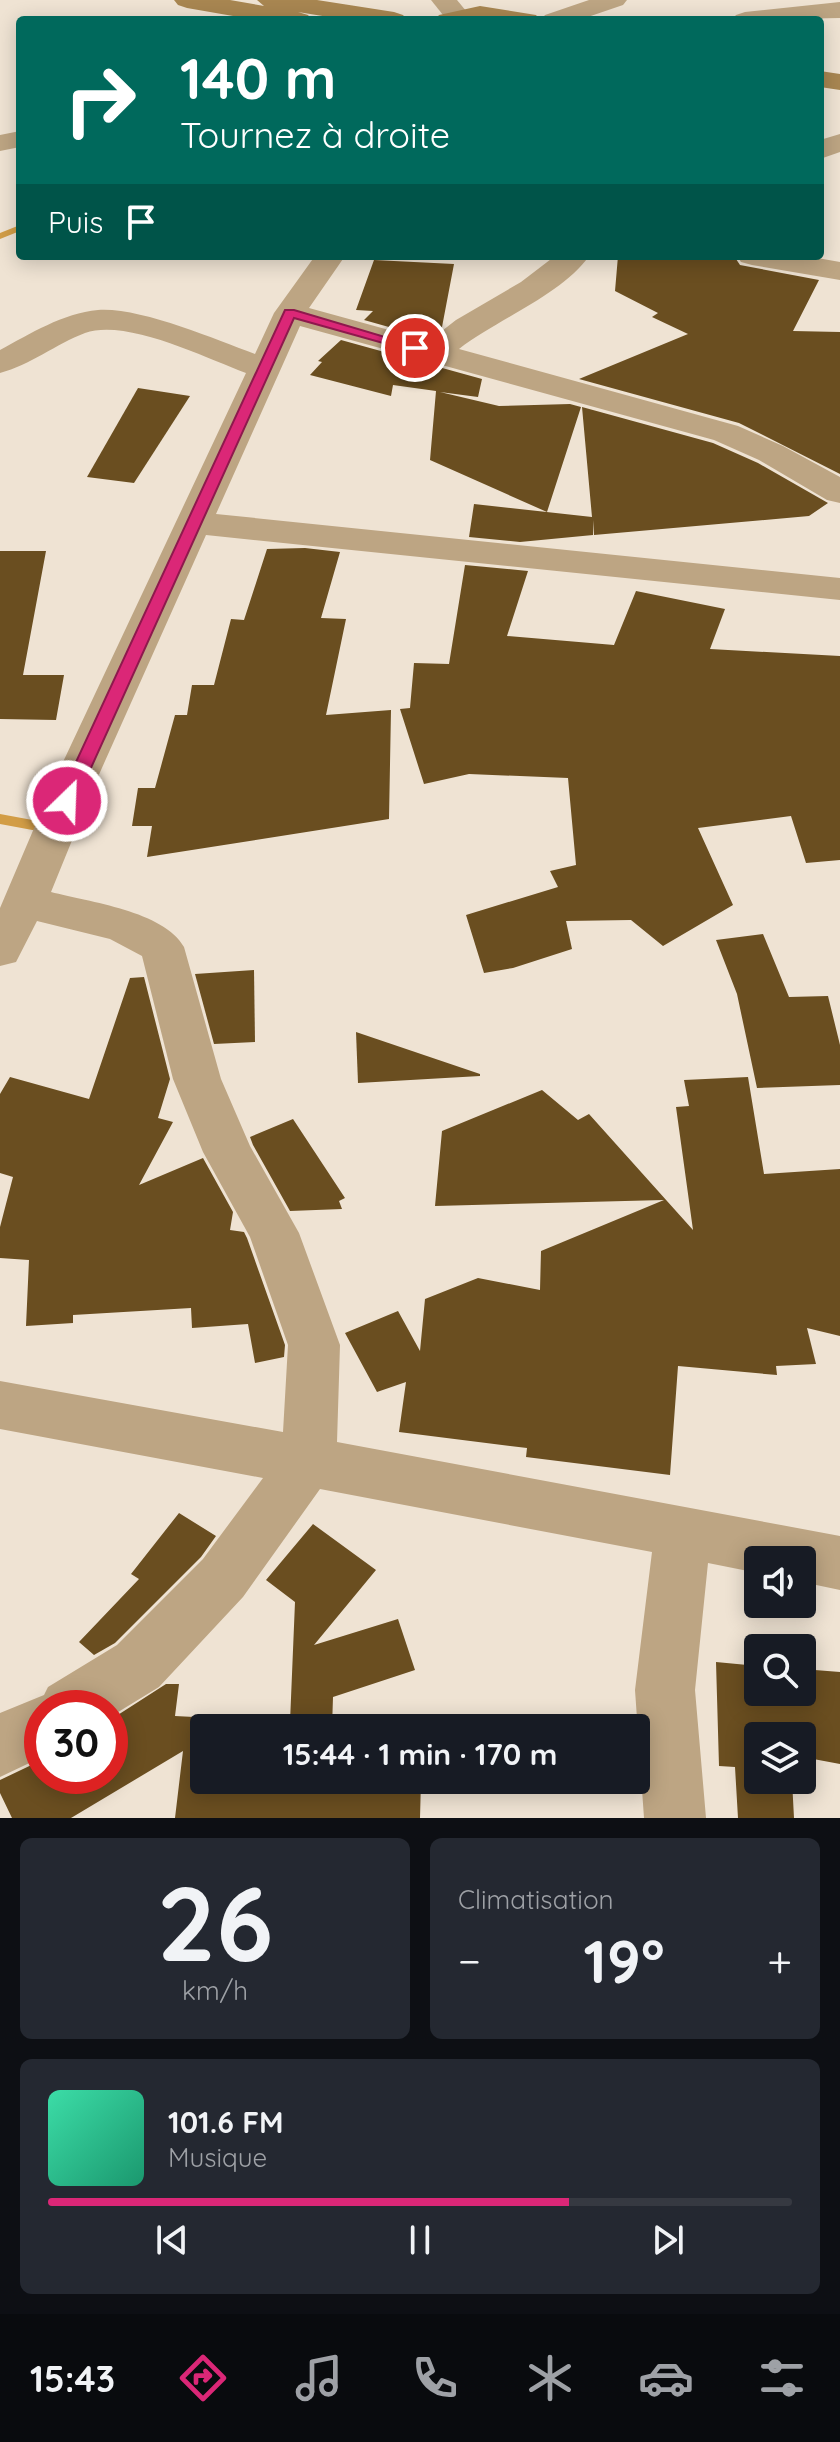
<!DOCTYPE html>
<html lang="fr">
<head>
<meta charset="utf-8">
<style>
	body { margin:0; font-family:Quicksand,sans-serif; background:#242831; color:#f1f3f6; height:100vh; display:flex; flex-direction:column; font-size:30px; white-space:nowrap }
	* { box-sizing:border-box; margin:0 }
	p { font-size:26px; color:#9ea1a6 }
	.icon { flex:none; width:44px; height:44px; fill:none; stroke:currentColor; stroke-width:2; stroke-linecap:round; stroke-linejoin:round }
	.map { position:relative; height:1818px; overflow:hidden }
	.panel { display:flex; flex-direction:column; gap:20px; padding:20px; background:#0d0f14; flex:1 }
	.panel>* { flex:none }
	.guide { position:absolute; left:16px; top:16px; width:808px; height:244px; border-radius:8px; box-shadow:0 4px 20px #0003; background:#00695c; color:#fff; overflow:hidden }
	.fabs { position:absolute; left:744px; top:1546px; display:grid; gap:16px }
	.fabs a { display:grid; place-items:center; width:72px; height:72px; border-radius:8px; background:#171b24; box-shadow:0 4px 20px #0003; font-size:40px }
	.speed { position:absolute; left:24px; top:1690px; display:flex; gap:16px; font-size:40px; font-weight:700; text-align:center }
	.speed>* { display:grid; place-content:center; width:104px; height:104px; border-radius:50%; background:#171b24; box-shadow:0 4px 20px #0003; line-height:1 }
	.speed .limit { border:12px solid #d22; background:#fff; color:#111 }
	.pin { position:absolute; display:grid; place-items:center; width:68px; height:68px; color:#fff; margin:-34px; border:4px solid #fff; border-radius:50%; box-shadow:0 2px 8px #0007 }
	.me { position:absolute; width:88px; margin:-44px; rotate:24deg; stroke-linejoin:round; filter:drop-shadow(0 0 6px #0008) }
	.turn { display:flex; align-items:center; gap:28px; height:168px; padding:0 32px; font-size:36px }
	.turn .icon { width:104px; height:104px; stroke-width:2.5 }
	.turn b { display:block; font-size:56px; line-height:68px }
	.then { display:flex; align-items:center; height:76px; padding:0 32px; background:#0003; gap:16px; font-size:30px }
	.big { font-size:60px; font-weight:700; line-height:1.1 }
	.panel .tile { flex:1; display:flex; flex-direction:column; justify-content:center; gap:12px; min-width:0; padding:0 28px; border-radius:12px; background:#242831 }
	.panel .dial { align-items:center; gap:0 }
	.dial b { font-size:104px; line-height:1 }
	.song { display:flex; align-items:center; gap:24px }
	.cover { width:96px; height:96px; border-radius:12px; background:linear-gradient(135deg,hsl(160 70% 55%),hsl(160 70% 35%)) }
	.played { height:8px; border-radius:4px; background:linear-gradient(90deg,#db2777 70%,#363941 70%) }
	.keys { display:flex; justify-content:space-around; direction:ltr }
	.heat { display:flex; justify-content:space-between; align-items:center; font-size:44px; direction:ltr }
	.panel .tiles { flex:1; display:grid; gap:20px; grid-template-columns:1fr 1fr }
	.tile:last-child { grid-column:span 2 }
	.trip { position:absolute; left:190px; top:1714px; width:460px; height:80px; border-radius:8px; background:#171b24; box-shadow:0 4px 20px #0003; font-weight:700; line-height:80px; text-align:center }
	.dock { display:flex; height:128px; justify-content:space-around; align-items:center; background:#090b0e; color:#9ea1a6 }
	.dock .icon { width:56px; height:56px }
	.dock .current { color:#db2777 }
	.dock b { font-size:36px; color:#f1f3f6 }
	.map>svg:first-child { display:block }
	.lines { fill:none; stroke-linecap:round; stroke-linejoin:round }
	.stream { fill:#d29d46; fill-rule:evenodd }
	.building { fill:#6a4e20 }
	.minor { fill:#bda583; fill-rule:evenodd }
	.secondary { fill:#a88651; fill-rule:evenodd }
	.route { fill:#db2777; stroke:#8e194d; stroke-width:2 }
</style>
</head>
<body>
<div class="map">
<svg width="840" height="1818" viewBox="0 0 840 1818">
	<rect width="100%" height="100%" fill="#efe3d3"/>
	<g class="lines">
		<g class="stream">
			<path d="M20,225V231L0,239V233Z"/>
			<path d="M0,814L54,824L61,829L54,834L0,824Z"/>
		</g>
	</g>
	<g class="building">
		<path d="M618,256H734L740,265L819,280L793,331L840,332V474L739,423L579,379L688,334L652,317L658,313L615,291Z"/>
		<path d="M374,260L454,264L442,327L428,338L364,320L373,311L356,310Z"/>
		<path d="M341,340L482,379L478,397L440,392L499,406L570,404L581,407L547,512L430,460L436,391L393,385L391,396L310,375L322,362L318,361Z"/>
		<path d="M138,388L190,396L134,483L87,477Z"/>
		<path d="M582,407L713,443L758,463L828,503L809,516L594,535L593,520V535L520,542L469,537L474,504L592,517Z"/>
		<path d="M305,548L340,552L321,618L346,619L326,715L391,710L389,819L147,857L152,826H132L138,788H155L175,715H187L192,685H214L231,619L244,620L267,549Z"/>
		<path d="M0,551H46L23,675H64L56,720L0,719Z"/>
		<path d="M465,565L528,571L507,636L614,645L636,591L725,609L710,649L840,656V860L806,863L791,816L698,828L733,905L663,946L631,920L566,921L572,949L513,968L484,973L466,915L558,887L550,871L576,865L568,778L469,774L424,784L400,709L410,708L414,663L449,664Z"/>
		<path d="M763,934L789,997L828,996L840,1045V1085L757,1088L737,994L716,940Z"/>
		<path d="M254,970L255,1042L214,1044L195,974Z"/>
		<path d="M144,977L170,1079L158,1118L173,1122L139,1185L203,1158L233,1212L230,1230L244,1232L247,1238L285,1345L284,1357L255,1363L248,1324L192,1328L191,1308L73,1315V1323L26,1326L29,1260L0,1258V1227L13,1177L0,1173V1094L10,1077L89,1099L130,978Z"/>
		<path d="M356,1032L480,1074V1076L358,1083Z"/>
		<path d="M748,1077L764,1174L840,1169V1336L807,1328L816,1364L776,1366L777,1375L678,1366L670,1475L526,1457L527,1448L399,1432L406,1382L377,1392L345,1333L398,1311L420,1351L425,1299L478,1278L540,1290L541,1251L664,1200L435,1206L442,1131L542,1090L578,1120L589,1114L693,1230L676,1107L689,1106L684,1080Z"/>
		<path d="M293,1119L345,1198L339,1201L342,1209L290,1211L253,1145L250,1137Z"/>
		<path d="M179,1513L216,1536L201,1557L115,1643L94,1655L79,1642L139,1579L131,1574Z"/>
		<path d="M313,1524L376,1570L314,1645L398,1619L415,1670L333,1697L332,1728H204V1780H421L420,1818H175L183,1751L71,1818H12L0,1793V1780L42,1760V1776H110V1720L166,1684H179L175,1716L290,1722L295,1602L266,1580Z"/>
		<path d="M716,1662L758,1666V1692H802V1669L840,1672V1764L808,1758L809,1772H802V1736H758V1780H792L794,1818H738L735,1767L719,1766Z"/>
	</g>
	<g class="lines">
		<g class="minor">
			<path d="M431,0H457L471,17L469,20H447Z"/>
			<path d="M589,0H627L623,5L579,20H541L545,15Z"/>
			<path d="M840,2V18L732,20L736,15L745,12Z"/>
			<path d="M20,131V147L0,151V135Z"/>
			<path d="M840,134V152L820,159V140Z"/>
			<path d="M315,256H345L309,308L429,341L456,320L521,282L555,256H589C563,294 496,320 459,349L738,426L783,446L840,477V503L827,500L759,460L714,440L300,326L216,514L840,578V600L206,535L97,779L51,892C89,902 164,911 184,947L221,1079L250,1146L299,1233L340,1345L337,1442L840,1536V1590L802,1582V1560H758V1573L708,1563L695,1690L706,1818H644L635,1690L652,1552L320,1489L243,1597L159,1687L110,1717V1708H42V1757L0,1777V1713L44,1695L48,1687L117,1645L203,1559L263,1478L0,1429V1381L283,1432L288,1345L250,1237L203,1152L173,1079L142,956L110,939L37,921L16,962L0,966V908L55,779L246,373C206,358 126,318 85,333C56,344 30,365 0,373V350C30,334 63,313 98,310C140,307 214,339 255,354L274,313Z"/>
			<path d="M737,256H806L840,262V280L752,265L741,262Z"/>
		</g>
		<g class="secondary">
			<path d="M174,0H230L264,6L257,0H317L394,12L403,15L407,20H347L298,12L308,15L312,20H256L187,8L178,5Z"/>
			<path d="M480,6L536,15L540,20H435L439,15Z"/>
			<path d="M820,71L840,74V90L820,87Z"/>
		</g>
	</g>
	<path class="route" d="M285,310H294L422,348L415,352L294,318L76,801L73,806H61L58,801Z"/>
</svg>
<div class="fabs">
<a><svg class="icon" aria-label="sound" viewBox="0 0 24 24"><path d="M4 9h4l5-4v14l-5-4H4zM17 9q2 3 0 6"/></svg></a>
<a><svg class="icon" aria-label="search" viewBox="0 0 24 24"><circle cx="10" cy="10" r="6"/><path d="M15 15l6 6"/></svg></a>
<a><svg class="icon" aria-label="layers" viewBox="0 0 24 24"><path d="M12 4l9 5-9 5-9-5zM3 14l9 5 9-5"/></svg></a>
</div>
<div class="speed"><div class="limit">30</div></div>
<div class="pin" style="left:415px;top:348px;background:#d93025"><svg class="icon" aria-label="arrive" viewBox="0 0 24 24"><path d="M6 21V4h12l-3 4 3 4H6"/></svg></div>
<svg class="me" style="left:67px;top:801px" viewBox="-20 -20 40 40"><circle r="17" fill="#db2777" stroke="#fff" stroke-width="3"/><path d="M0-11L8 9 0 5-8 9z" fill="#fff"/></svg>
<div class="trip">15:44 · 1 min · 170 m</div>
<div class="guide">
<div class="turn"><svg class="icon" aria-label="right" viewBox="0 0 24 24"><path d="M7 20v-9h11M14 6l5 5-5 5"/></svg><div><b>140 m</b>Tournez à droite</div></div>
<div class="then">Puis<svg class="icon" aria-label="arrive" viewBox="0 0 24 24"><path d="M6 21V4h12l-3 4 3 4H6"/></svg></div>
</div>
</div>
<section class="panel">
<div class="tiles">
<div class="tile dial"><b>26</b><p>km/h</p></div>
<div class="tile"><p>Climatisation</p>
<div class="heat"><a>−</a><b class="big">19°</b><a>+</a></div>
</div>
<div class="tile">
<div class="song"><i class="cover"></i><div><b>101.6 FM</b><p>Musique</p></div></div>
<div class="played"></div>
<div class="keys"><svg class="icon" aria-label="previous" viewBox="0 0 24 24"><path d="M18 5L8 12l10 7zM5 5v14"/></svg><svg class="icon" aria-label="pause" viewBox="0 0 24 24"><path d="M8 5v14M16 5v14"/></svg><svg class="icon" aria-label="next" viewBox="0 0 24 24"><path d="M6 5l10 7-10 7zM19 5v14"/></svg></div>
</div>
</div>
</section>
<nav class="dock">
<b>15:43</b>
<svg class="icon current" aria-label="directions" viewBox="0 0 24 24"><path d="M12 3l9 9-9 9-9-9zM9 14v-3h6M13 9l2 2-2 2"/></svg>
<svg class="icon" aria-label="music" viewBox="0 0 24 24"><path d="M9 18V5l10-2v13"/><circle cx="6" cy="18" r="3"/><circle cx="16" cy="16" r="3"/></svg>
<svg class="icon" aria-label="phone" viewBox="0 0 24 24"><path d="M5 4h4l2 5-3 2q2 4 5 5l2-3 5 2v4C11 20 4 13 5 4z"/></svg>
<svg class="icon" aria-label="climate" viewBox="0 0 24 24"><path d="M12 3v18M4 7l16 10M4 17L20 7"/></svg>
<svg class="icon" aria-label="car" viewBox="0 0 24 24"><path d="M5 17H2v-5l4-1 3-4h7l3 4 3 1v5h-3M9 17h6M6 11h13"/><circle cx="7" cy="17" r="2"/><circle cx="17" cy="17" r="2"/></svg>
<svg class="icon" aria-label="filters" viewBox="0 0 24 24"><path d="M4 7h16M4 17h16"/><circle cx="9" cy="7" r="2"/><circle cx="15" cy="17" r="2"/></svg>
</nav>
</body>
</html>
